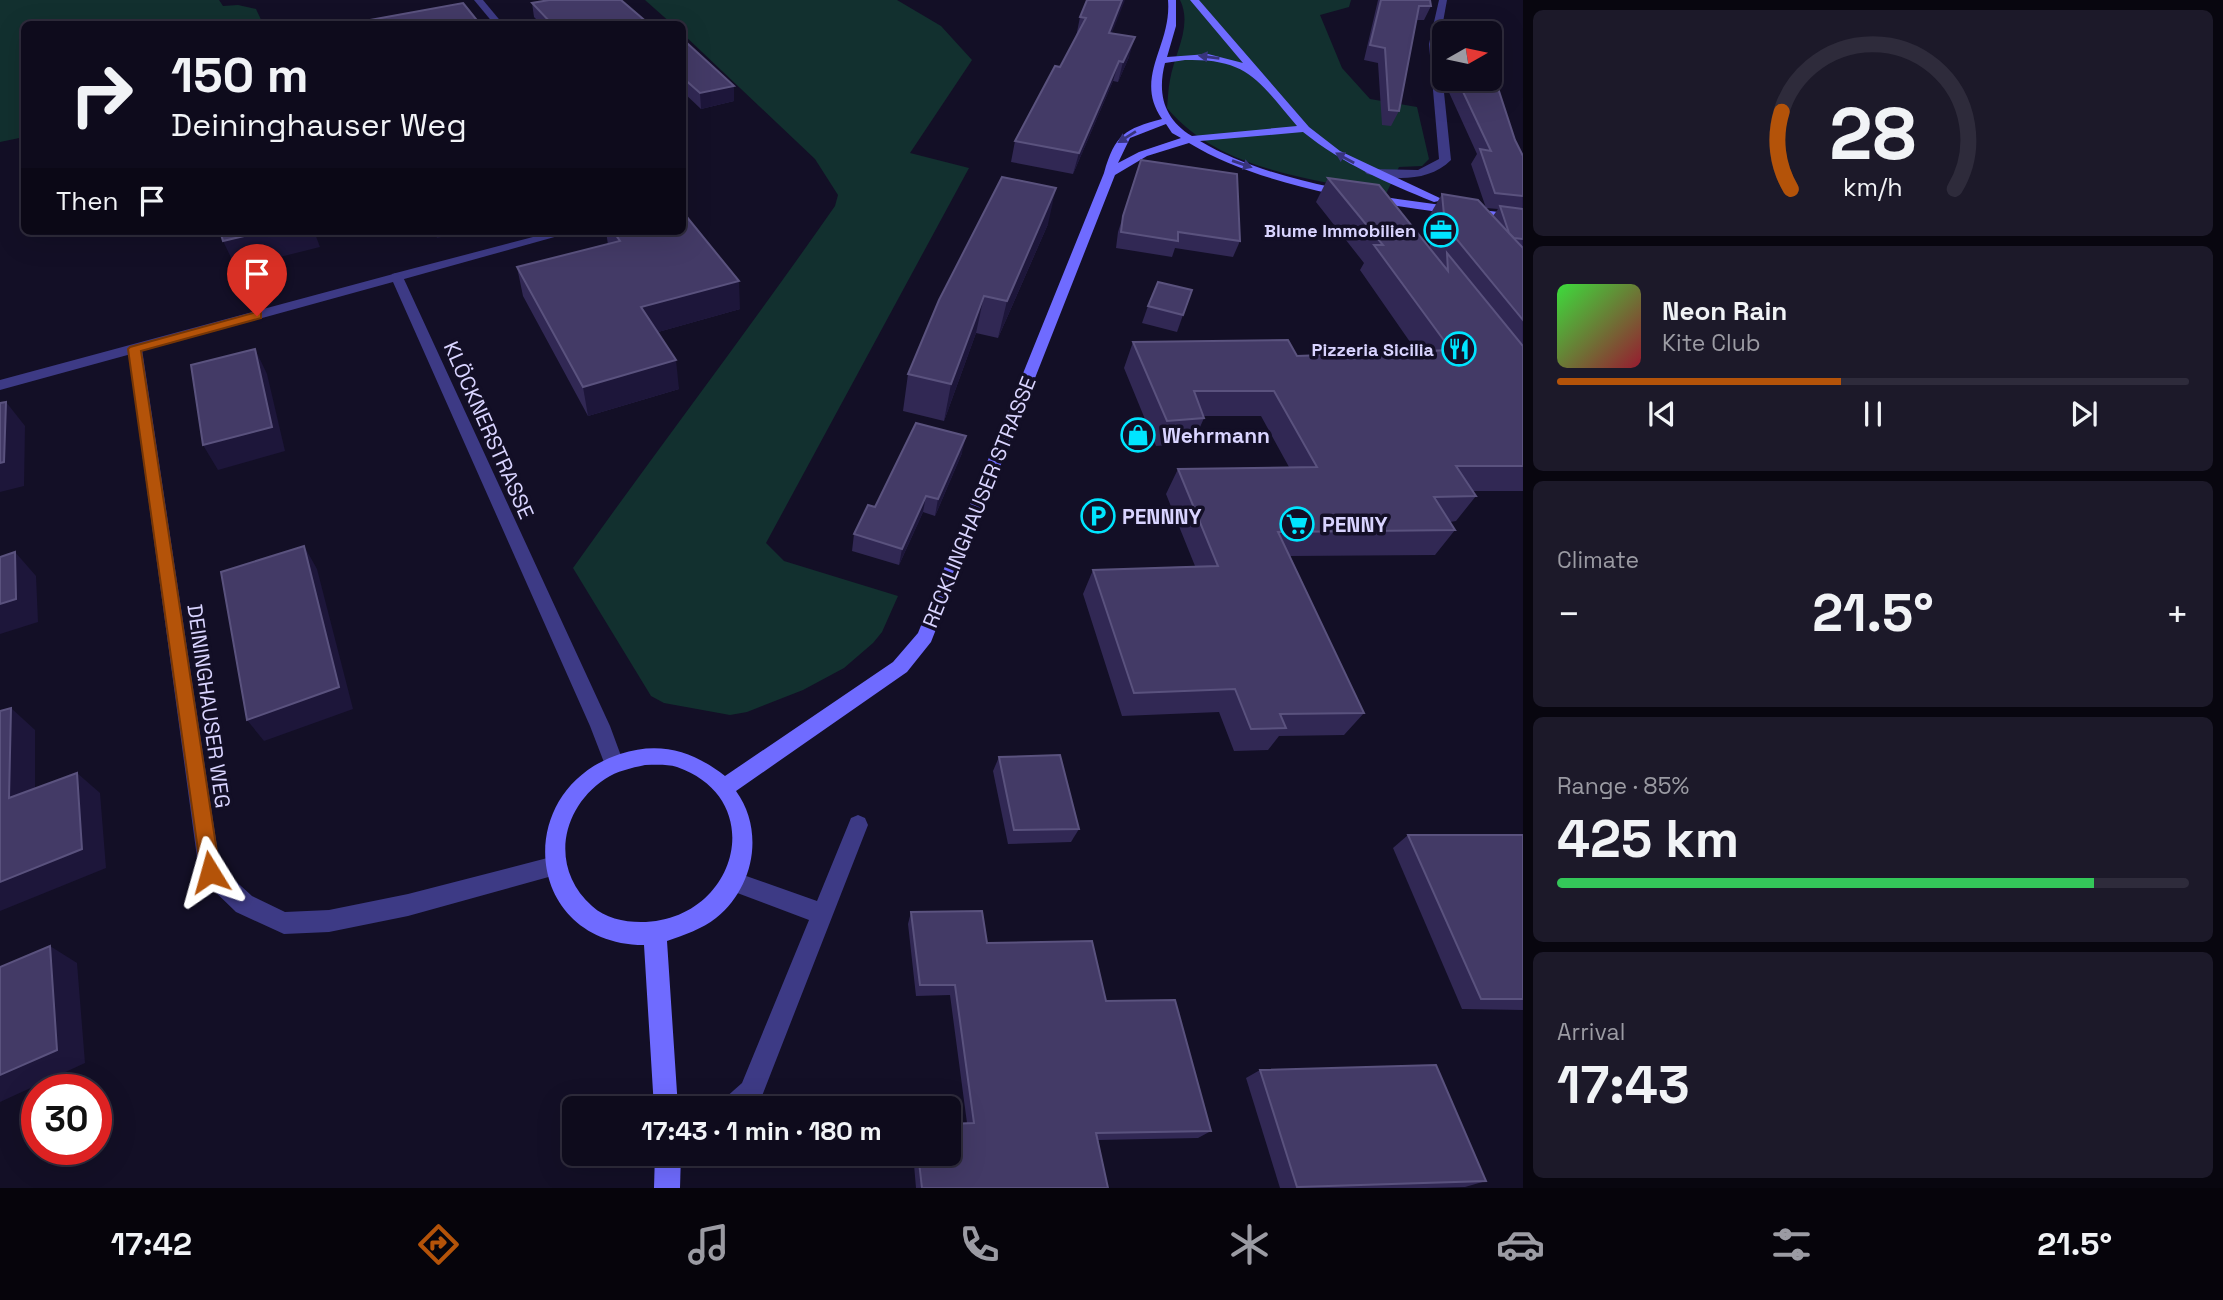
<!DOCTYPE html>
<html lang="en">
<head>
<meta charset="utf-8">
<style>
	body { margin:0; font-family:"Space Grotesk",sans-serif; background:#1c1929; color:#f1f3f6; height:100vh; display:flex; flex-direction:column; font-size:26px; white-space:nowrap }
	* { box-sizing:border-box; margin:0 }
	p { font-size:23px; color:#9b9ba3 }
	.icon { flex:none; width:38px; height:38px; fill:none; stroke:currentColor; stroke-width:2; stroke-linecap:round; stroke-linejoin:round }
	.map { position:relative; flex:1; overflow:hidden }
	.details { display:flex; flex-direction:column; gap:10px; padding:10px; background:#08060f; width:700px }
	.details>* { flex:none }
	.guide { position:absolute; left:21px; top:21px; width:665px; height:214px; border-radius:10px; box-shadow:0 7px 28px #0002,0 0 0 2px #2e2b3b; background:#0e0b1c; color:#f1f3f6; overflow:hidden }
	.needle { width:46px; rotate:81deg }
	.buttons { position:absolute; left:1432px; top:21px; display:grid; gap:14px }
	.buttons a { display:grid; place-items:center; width:70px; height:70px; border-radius:10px; background:#0e0b1c; box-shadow:0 7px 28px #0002,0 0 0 2px #2e2b3b; font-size:35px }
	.speed { position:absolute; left:21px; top:1074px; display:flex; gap:14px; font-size:35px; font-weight:700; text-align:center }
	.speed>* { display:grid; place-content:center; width:91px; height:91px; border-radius:50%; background:#0e0b1c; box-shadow:0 7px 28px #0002,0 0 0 2px #2e2b3b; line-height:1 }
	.speed .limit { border:10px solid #d22; background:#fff; color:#111 }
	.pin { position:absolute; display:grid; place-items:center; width:60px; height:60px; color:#fff; margin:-72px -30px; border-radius:50% 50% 50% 0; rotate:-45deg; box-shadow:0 0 7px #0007 }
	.pin .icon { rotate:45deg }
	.me { position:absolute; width:77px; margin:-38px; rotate:352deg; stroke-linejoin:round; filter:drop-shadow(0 0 5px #0008) }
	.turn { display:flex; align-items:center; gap:24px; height:147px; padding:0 35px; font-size:32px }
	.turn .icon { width:91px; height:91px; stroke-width:2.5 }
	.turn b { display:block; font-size:49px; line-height:60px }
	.then { display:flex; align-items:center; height:66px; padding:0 35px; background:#0003; gap:14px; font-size:26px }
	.big { font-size:52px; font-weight:700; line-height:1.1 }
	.details .card { flex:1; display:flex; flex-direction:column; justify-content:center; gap:10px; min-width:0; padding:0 24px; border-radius:10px; background:#1c1929 }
	.details .dial { align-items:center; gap:0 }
	.dial svg { height:182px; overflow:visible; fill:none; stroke:#2e2b3b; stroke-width:7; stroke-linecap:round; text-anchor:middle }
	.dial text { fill:#f1f3f6; stroke:none }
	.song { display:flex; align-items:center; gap:21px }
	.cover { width:84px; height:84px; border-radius:10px; background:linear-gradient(135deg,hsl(120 70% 55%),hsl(350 70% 35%)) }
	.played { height:7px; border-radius:4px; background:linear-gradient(90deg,#b45309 45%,#2e2b3b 45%) }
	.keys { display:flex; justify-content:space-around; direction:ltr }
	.heat { display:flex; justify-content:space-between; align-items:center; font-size:38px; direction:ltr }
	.charge { height:10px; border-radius:5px; background:linear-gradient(90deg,#34c759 85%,#2e2b3b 0) }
	.trip { position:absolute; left:562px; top:1096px; width:399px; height:70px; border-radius:10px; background:#0e0b1c; box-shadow:0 7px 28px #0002,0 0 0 2px #2e2b3b; font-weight:700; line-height:70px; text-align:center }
	.dock { display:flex; height:112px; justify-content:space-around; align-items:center; background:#06040b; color:#9b9ba3 }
	.dock .icon { width:49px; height:49px }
	.dock .current { color:#b45309 }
	.dock b { font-size:32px; color:#f1f3f6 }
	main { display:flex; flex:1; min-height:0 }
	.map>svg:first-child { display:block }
	.green { fill:#12302f }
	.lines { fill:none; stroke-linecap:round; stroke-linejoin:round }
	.minor { fill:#3d3a85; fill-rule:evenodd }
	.tertiary { fill:#3d3a85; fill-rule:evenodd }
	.secondary { fill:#6f6bff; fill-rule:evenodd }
	.wall { fill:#312854 }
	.shaded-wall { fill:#1d163a }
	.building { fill:#433a66; stroke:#5a527e; stroke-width:2 }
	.oneway { fill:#38347d }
	.route { fill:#b45309; stroke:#753606; stroke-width:2 }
	.labels { text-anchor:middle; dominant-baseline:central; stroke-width:7; stroke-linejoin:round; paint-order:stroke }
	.far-poi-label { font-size:18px; font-weight:bold; fill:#d9d4ff; stroke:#130f26; text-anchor:end }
	.street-label { font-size:21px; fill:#d9d4ff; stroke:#130f26 }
	.poi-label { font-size:21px; font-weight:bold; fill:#d9d4ff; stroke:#130f26; text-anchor:start }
</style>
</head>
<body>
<main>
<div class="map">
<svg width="1523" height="1188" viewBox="0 0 1523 1188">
	<rect width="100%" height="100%" fill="#130f26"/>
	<g class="green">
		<path d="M0,0H219L223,6L238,5L256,9L263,24H24V137L0,142Z"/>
		<path d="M645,0H897L941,26L972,60L910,153L969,168L766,543L784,561L898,596L882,632L873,643L844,668L803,690L747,712L730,715L664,703L651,696L573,568C659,447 750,328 835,206L838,195L815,159L683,34L682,24H672Z"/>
		<path d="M1180,0H1351L1349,7L1320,15L1342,68L1370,99L1417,107L1429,159L1422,166L1399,167L1386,194C1310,178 1220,171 1167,108C1168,99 1168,89 1170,80C1174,54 1193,26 1180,0Z"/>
	</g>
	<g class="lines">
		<g class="minor">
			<path d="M474,0H483L503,24H494Z"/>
			<path d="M1439,0H1447L1439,44L1451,160C1429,182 1395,180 1367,174L1365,172L1371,169L1418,170L1439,159L1429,44Z"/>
			<path d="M556,231H576L397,281L391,277L392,274Z"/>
			<path d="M135,345L142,349L220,867L252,896L285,912L329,910L408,894L555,856L563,859L566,866L563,873L408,916L329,932L284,934L236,912L202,879L199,872L128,349Z"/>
			<path d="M858,815L865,818L868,825L760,1101L752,1108H721L724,1099L742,1083L809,920L724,888L721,881L724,874L732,871L817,901L851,818Z"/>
		</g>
		<path class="tertiary" d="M397,273L403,277L610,726L624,764L621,770L614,773L607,770L590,726L393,282L0,390V380Z"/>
		<g class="secondary">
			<path d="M1168,0H1176V26L1167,57L1208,54L1243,63L1190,0H1199L1309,127L1340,151L1444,200L1434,202C1387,183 1343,164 1303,132L1200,141C1283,191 1427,203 1523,215V223C1422,209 1276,196 1189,143L1147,156L1115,175L931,642L907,672L736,791C765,831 754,888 716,918C702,929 684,935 667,941L678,1108H654L644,945C524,944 510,790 620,754C660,741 693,751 725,776L893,662L918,633L1104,173C1115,134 1125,129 1162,119C1133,77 1172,46 1168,0ZM1185,60C1249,58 1259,82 1297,126L1192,136C1164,119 1157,94 1165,63ZM1166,124L1172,133L1181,138L1139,152L1118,163L1130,138ZM645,765C655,765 667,764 677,767C771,800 736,922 641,922C623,922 605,918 592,906C550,869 560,809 605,779C617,771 631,768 645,765Z"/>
			<path d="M655,1153H681L680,1188H654Z"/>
		</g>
	</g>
	<g class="wall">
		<path d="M1087,0L1129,57L1118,82L1113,81L1073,174L1011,162L1015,141L1060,67L1076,37L1080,17Z"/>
		<path d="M1378,0H1430L1431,6L1424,20H1416L1399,111L1391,126L1382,125L1378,63L1364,60Z"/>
		<path d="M532,3L649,24H541L534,17Z"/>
		<path d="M682,44L734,101L701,109L682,91Z"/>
		<path d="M1451,79H1489L1515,140L1523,156V491H1472L1476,496L1456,521L1450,522L1455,530L1435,555L1290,556L1364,713L1344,735L1279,736L1268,750L1234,751L1219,712L1122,716L1083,594L1093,570L1195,566L1166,494L1178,469L1289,467L1261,416H1204V418L1193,443L1156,446L1124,368L1133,342L1297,356L1417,352L1360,270L1364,263L1316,202L1328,178L1430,248L1428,218L1442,194L1493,216L1498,209L1486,208L1471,164L1477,154L1447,88Z"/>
		<path d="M1141,160L1240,241L1233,257L1175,248L1172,257L1116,248L1118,232Z"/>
		<path d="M1048,224L998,338L976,333L944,421L903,411L908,374Z"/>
		<path d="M606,231H682L740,309L658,332L679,389L588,416L523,296L517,267L608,245Z"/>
		<path d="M1148,306L1183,315L1177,332L1142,323Z"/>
		<path d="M962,453L935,516L923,512L899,565L852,551L854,534L875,507Z"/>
		<path d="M999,757L1079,829L1071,842L1008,844L993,771Z"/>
		<path d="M1408,835H1523V1010L1462,1009L1393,848Z"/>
		<path d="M911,912L987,943L1106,1001L1211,1131L1198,1138L1098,1140L1108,1188H916L913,1153H948L967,1123L950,995L916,996L908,924Z"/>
		<path d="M1260,1070L1486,1181L1465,1187L1426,1188H1280L1246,1078Z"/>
	</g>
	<g class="shaded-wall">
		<path d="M1122,0H1125L1104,53L1109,33Z"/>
		<path d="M1135,37L1129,57L1118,82L1123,62Z"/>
		<path d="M1119,61L1113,81L1073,174L1079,153Z"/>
		<path d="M734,86V101L701,109L700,93Z"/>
		<path d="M1056,188L1048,224L998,338L1007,301Z"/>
		<path d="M266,231H314L320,247L236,268L223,241Z"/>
		<path d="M435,231H466L437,238Z"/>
		<path d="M739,281L740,309L644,336L641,307Z"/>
		<path d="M984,296L976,333L944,421L951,384Z"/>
		<path d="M255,349L267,374L285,451L218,470L203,445Z"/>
		<path d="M676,360L679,389L588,416L583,387Z"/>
		<path d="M6,402L25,426L24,486L0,492V463Z"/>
		<path d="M966,436L962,453L935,516L938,499Z"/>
		<path d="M926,496L923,512L899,565L902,549Z"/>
		<path d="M304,546L317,569L353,709L264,741L247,720Z"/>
		<path d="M15,552L36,576L38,622L0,634V604Z"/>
		<path d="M11,708L35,730V818L9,798Z"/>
		<path d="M77,773L100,793L106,868L0,911V882Z"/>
		<path d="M50,946L77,963L85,1063L0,1102V1075Z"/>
	</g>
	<g class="building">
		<path d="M549,0H621L649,24H552L532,3Z"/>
		<path d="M1087,0H1122L1109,33L1135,37L1123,62L1119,61L1079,153L1015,141L1055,66L1060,67L1086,18L1080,17Z"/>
		<path d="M1381,0H1430L1431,6H1419L1399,111L1389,110L1385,48L1370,45Z"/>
		<path d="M463,3L480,24H348Z"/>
		<path d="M687,43L734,86L700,93L682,77V44Z"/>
		<path d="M1489,78L1495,79L1515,140L1523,156V196L1495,193L1480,149L1491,151L1457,79Z"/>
		<path d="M1141,160L1237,174L1240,241L1178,232V241L1121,232L1123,216Z"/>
		<path d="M1002,177L1056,188L1007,301L984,296L951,384L908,374L939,300Z"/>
		<path d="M1328,178L1379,185L1448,271L1447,253L1523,346V466H1456L1476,496L1434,497L1455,530L1278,532L1364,713L1280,714L1286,728L1251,729L1235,689L1134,693L1093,570L1218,566L1178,469L1317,467L1274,391H1194L1204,418L1167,421L1133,342L1288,340L1297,356L1451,350L1374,245H1383Z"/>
		<path d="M1442,194L1478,200L1523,248V320L1445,225Z"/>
		<path d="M1500,206L1523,209V239L1514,238L1509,233Z"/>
		<path d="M682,211L739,281L641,307L676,360L583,387L517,267L620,241L613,231H682Z"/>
		<path d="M220,231H266L223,241Z"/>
		<path d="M1158,282L1192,290L1183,315L1148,306Z"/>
		<path d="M255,349L272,427L203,445L191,365Z"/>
		<path d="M6,402L4,462L0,463V403Z"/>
		<path d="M916,423L966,436L938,499L926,496L902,549L854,534L868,505L875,507Z"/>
		<path d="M304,546L339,687L247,720L221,572Z"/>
		<path d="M15,552L16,599L0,604V557Z"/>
		<path d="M11,708L9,798L77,773L82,849L0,882V711Z"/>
		<path d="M1060,755L1079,829L1014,830L999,757Z"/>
		<path d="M1408,835H1523V999H1481Z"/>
		<path d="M982,911L987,943L1092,941L1106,1001L1175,1000L1211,1131L1096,1133L1108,1188H922L918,1153H948V1124L974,1123L955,985H920L911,912Z"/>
		<path d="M50,946L57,1050L0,1075V967Z"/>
		<path d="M1436,1065L1486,1181L1297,1187L1260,1070Z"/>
	</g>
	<defs><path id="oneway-solid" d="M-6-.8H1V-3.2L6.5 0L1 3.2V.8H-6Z" transform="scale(1.75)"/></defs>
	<g class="oneway">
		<use href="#oneway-solid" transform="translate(1209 57) rotate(-173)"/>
		<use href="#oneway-solid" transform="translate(1127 137) rotate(148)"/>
		<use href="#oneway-solid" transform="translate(1345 158) rotate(-151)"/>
		<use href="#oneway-solid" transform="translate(1242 164) rotate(19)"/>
	</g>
	<path class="route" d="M257,312L261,313V318L141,351L220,872L217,878L210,881L203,878L201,872L128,349L130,347Z"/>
	<defs>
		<symbol id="office-ring" viewBox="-11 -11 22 22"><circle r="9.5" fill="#130f26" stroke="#00e5ff" stroke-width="1.5"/><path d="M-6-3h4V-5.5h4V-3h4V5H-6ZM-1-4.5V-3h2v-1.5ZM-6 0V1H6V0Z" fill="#00e5ff"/></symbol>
		<symbol id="restaurant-ring" viewBox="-11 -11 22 22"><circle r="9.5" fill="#130f26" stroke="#00e5ff" stroke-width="1.5"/><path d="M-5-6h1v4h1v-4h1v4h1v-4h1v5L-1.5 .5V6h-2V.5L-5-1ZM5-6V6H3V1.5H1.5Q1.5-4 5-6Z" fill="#00e5ff"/></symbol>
		<symbol id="shop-ring" viewBox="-11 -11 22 22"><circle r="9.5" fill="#130f26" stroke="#00e5ff" stroke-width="1.5"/><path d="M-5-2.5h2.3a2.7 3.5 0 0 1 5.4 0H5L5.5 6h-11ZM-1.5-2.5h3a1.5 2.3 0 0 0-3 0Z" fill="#00e5ff"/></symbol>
		<symbol id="parking-ring" viewBox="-11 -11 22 22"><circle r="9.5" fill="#130f26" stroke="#00e5ff" stroke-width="1.5"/><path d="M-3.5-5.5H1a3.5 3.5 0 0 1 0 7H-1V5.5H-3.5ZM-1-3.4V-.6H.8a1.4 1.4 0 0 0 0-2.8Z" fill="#00e5ff"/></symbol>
		<symbol id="supermarket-ring" viewBox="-11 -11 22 22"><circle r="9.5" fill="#130f26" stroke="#00e5ff" stroke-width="1.5"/><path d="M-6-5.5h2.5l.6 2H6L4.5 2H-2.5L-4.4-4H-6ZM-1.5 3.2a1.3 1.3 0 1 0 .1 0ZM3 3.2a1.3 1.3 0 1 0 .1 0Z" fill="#00e5ff"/></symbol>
	</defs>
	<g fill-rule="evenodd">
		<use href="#office-ring" x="1422" y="211" width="38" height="38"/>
		<use href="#restaurant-ring" x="1440" y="330" width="38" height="38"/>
		<use href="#shop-ring" x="1119" y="416" width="38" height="38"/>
		<use href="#parking-ring" x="1079" y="497" width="38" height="38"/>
		<use href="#supermarket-ring" x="1278" y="505" width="38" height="38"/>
	</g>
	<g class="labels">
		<g class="far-poi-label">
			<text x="1416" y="230">Blume Immobilien</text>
			<text x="1434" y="349">Pizzeria Sicilia</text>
		</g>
		<g class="street-label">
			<text transform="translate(489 430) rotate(66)">KLÖCKNERSTRASSE</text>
			<text transform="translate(979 502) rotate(-68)">RECKLINGHAUSER STRASSE</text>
			<text transform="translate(209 706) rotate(82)">DEININGHAUSER WEG</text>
		</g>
		<g class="poi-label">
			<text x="1162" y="435">Wehrmann</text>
			<text x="1122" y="516">PENNNY</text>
			<text x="1322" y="524">PENNY</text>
		</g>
	</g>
</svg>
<div class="buttons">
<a><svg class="needle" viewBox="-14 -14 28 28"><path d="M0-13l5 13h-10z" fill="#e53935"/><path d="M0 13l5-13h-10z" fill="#9b9ba3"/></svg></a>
</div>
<div class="speed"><div class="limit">30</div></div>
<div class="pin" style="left:257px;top:316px;background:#d93025"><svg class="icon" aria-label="arrive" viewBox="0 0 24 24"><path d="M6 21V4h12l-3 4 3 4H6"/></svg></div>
<svg class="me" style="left:210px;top:872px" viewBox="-20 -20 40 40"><path d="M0-17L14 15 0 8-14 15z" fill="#b45309" stroke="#fff" stroke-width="4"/></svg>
<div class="trip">17:43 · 1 min · 180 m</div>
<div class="guide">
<div class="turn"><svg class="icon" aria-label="right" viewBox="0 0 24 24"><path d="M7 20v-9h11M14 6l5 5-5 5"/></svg><div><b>150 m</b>Deininghauser Weg</div></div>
<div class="then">Then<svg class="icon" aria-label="arrive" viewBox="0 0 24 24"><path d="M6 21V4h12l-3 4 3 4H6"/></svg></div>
</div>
</div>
<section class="details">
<div class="card dial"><svg viewBox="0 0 100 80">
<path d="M14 69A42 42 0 1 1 86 69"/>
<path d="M14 69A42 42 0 0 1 10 35" stroke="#b45309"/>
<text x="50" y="56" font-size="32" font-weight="700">28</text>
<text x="50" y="72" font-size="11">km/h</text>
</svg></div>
<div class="card">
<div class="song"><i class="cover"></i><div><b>Neon Rain</b><p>Kite Club</p></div></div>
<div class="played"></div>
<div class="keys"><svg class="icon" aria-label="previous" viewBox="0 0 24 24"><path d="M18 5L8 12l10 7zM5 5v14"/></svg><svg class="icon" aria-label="pause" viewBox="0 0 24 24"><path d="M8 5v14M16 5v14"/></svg><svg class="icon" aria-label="next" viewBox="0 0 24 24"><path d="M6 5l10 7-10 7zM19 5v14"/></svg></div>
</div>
<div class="card"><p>Climate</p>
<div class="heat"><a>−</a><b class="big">21.5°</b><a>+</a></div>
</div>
<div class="card"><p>Range · 85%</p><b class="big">425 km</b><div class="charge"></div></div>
<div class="card"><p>Arrival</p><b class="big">17:43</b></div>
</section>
</main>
<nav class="dock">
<b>17:42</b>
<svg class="icon current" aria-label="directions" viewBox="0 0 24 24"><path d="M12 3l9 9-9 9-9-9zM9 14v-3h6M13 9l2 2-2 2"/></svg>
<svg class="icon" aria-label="music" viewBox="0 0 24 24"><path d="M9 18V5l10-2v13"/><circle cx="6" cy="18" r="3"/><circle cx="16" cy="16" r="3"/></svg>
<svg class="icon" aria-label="phone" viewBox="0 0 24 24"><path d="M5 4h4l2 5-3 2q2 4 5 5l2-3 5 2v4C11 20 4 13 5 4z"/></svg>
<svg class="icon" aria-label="climate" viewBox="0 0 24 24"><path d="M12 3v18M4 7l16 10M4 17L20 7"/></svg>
<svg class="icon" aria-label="car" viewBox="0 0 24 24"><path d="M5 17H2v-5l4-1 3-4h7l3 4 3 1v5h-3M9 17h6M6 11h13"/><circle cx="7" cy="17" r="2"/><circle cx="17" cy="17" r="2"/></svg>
<svg class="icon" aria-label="filters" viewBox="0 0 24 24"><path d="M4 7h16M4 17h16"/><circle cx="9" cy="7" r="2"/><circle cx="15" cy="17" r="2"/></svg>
<b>21.5°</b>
</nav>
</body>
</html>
